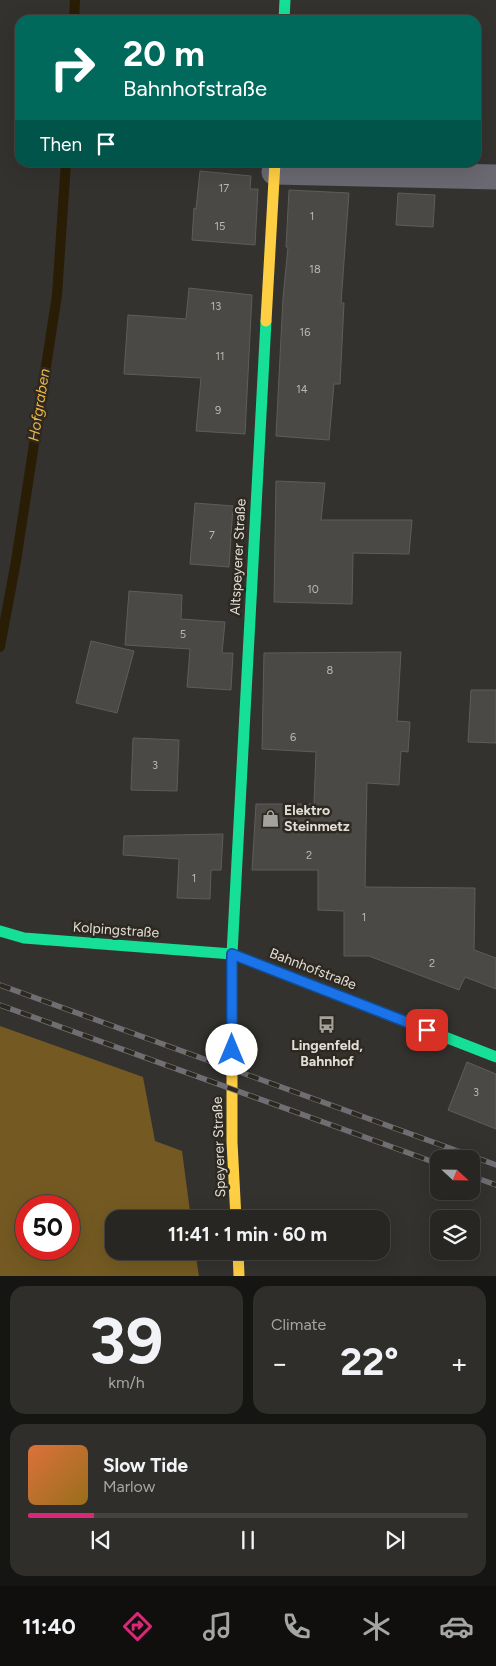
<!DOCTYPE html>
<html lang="en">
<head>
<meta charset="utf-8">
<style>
	body { margin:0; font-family:Figtree,sans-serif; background:#2f2e2a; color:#f1f3f6; height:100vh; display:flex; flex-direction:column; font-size:19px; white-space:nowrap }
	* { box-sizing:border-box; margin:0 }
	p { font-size:16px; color:#a4a5a5 }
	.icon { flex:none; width:28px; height:28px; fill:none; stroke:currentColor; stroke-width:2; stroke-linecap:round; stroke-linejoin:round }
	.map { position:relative; height:1276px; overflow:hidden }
	.details { display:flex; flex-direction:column; gap:10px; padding:10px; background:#151513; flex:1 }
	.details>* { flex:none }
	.banner { position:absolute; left:15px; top:15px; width:466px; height:152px; border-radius:15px; box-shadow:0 5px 20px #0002,0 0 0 1px #434340; background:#00695c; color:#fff; overflow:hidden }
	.needle { width:32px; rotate:112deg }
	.buttons { position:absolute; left:430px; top:1150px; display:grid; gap:10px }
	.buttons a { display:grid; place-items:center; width:50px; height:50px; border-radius:10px; background:#272622; box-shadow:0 5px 20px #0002,0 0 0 1px #434340; font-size:25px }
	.speed { position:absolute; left:15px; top:1195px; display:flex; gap:10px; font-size:25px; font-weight:700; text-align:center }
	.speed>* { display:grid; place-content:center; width:65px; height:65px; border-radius:50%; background:#272622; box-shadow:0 5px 20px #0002,0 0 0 1px #434340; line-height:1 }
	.speed .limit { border:8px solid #d22; background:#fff; color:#111 }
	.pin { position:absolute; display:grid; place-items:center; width:42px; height:42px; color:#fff; margin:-21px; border-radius:10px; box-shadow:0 2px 8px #0006 }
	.me { position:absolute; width:55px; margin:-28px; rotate:0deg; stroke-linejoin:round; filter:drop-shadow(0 0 4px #0008) }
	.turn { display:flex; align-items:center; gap:18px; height:105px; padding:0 25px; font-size:22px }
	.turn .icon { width:65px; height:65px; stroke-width:2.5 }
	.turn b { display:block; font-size:35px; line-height:42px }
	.then { display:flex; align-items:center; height:48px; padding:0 25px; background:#0003; gap:10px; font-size:19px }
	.big { font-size:38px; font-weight:700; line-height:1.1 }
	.details .card { flex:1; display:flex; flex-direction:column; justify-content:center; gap:8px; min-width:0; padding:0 18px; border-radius:15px; background:#2f2e2a }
	.details .dial { align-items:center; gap:0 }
	.dial b { font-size:65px; line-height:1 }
	.song { display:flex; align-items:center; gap:15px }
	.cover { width:60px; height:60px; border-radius:8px; background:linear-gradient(135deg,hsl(20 70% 55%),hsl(40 70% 35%)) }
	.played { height:5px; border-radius:2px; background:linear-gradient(90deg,#db2777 15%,#434340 15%) }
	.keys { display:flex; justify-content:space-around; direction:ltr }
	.heat { display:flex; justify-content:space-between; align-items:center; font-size:28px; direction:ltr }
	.details .tiles { flex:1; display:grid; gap:10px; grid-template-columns:1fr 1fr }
	.card:last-child { grid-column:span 2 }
	.trip { position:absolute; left:105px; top:1210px; width:285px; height:50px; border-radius:15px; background:#272622; box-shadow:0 5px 20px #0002,0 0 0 1px #434340; font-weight:700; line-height:50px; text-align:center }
	.dock { display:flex; height:80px; justify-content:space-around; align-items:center; background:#100f0e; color:#a4a5a5 }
	.dock .icon { width:35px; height:35px }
	.dock .on { color:#db2777 }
	.dock b { font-size:22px; color:#f1f3f6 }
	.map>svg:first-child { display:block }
	.forest { fill:#745a22; fill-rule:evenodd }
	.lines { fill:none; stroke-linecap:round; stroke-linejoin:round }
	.stream { stroke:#291d06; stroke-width:10 }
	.building { fill:#4b4945; stroke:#5f5d59 }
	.street { stroke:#6a6871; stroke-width:25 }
	.fast { stroke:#16e098; stroke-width:11 }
	.slow { stroke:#ffcf43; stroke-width:11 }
	.rail-casing { stroke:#706e72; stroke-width:5.5 }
	.rail { stroke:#2e2920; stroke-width:4; stroke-dasharray:11; stroke-linecap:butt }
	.route-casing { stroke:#114b97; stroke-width:12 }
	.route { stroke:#1a73e8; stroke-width:9 }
	.labels { text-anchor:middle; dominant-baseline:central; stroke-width:5; stroke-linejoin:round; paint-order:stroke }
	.number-label { font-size:11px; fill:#bcb9b3 }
	.street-label { font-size:14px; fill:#e1ded8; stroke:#2e2920 }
	.poi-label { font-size:14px; font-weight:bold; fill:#e1ded8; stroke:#2e2920; text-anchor:start }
	.water-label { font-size:15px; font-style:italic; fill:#ebb543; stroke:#2e2920 }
</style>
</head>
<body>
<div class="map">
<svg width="496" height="1276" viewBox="0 0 496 1276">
	<rect width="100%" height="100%" fill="#34322e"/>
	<path class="forest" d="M0,1026L143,1077L155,1141L182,1151L191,1219H114V1251H195L199,1276H0ZM26,1206H69V1249H26Z"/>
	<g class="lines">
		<g class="stream">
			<path d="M74,20L75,0"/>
			<path d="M0,647L16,561L57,295L66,162"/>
		</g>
	</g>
	<g class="building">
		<path d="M200,171L251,176L250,189H258L255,245L192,240L194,208L196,209Z"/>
		<path d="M289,190L349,193L341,303H344L340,384H334L329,440L276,436L283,298L288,247H286Z"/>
		<path d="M398,193L435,195L433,227L396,225Z"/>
		<path d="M189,288L252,295L245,434L196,431L201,378L124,374L128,315L186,319Z"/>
		<path d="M276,481L325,483L321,520H412L409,554L353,553L352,604L274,602Z"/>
		<path d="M195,503L233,506L229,567L190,564Z"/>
		<path d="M129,591L182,595L181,619L225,622L222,653H233L231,690L187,687L190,649L125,645Z"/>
		<path d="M91,641L134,651L117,713L76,703Z"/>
		<path d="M401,652L397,721L410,722L408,752L401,751L399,785L367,783L365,887L475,888L474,950L496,958V989L465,977L459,990L369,956H344V911L318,910V870H252L256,804H314L316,752L262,749L264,653Z"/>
		<path d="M471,690H496V743L468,742Z"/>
		<path d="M133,738L179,740L177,791L131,790Z"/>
		<path d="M223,834L221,870H211L210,899L177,898L179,859L123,855L124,836Z"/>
		<path d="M467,1062L496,1074V1129L448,1110Z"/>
	</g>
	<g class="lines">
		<path class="street" d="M274,172L496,177"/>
		<g class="fast">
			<path d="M284,20L285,0"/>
			<path d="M0,931L24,938L232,954L496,1057"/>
			<path d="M232,1007V954L266,321"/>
		</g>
		<g class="slow">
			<path d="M266,321L275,162"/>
			<path d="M232,1007V1142L236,1219"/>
			<path d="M238,1251L239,1276"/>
		</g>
		<defs>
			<g id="rail">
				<path d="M0,985L496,1165"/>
				<path d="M0,1005L439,1164"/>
				<path d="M471,1176L496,1185"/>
			</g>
		</defs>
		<use href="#rail" class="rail-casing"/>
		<use href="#rail" class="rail"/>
	</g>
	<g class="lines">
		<defs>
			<path id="route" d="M232,1050V954L427,1030"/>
		</defs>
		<use href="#route" class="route-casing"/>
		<use href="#route" class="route"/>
	</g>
	<defs>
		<symbol id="shop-bare" viewBox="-9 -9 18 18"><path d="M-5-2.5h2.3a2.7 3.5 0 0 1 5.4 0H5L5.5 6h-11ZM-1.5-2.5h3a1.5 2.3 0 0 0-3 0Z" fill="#a4a29c" stroke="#2e2920" stroke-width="2.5" paint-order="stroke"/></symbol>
		<symbol id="bus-bare" viewBox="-9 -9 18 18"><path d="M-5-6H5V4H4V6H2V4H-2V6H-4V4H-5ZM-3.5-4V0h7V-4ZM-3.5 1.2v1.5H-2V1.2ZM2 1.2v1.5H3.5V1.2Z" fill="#a4a29c" stroke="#2e2920" stroke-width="2.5" paint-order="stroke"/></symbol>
	</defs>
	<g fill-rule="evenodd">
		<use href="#shop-bare" x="258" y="806" width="25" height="25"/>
		<use href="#bus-bare" x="314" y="1012" width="25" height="25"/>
	</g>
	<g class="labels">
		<g class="number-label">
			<text x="224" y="188">17</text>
			<text x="312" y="216">1</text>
			<text x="220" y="226">15</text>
			<text x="315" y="269">18</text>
			<text x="216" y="306">13</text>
			<text x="305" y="332">16</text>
			<text x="220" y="356">11</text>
			<text x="302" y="389">14</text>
			<text x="218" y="410">9</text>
			<text x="212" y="535">7</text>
			<text x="313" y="589">10</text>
			<text x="183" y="634">5</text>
			<text x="330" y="670">8</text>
			<text x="293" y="737">6</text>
			<text x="155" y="765">3</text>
			<text x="309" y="855">2</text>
			<text x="194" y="878">1</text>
			<text x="364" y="917">1</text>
			<text x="432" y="963">2</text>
			<text x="476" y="1092">3</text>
		</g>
		<g class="street-label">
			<text transform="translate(238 557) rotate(-87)">Altspeyerer Straße</text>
			<text transform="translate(116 930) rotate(4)">Kolpingstraße</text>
			<text transform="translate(313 969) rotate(21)">Bahnhofstraße</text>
			<text transform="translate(219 1147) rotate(-92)">Speyerer Straße</text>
		</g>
		<g class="poi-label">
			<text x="284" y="810">Elektro<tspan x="284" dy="16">Steinmetz</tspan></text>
			<text x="327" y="1045" text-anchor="middle">Lingenfeld,<tspan x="327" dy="16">Bahnhof</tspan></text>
		</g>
		<g class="water-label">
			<text transform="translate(39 405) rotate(-81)">Hofgraben</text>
		</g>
	</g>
</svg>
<div class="buttons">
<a><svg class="needle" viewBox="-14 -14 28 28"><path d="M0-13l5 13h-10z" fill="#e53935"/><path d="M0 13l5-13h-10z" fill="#a4a5a5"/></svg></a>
<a><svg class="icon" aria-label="layers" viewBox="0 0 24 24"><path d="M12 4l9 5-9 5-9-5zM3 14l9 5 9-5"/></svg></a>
</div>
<div class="speed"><div class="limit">50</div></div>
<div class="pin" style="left:427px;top:1030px;background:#d93025"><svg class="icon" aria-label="arrive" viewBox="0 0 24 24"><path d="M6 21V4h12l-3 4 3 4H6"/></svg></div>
<svg class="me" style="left:232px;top:1050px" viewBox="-20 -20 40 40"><circle r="19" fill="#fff"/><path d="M0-13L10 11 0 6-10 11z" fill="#1a73e8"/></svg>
<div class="trip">11:41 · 1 min · 60 m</div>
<div class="banner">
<div class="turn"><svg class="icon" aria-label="right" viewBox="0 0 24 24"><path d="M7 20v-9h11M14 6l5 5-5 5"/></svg><div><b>20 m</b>Bahnhofstraße</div></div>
<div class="then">Then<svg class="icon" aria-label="arrive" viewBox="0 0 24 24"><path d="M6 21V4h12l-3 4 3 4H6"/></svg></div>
</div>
</div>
<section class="details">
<div class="tiles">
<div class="card dial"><b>39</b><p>km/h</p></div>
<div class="card"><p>Climate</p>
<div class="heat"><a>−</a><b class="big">22°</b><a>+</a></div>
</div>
<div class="card">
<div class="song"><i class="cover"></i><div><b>Slow Tide</b><p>Marlow</p></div></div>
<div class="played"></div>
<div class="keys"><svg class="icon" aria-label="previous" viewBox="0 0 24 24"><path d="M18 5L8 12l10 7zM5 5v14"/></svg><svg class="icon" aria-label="pause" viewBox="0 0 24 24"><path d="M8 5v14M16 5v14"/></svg><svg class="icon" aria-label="next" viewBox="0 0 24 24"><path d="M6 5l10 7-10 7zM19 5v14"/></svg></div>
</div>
</div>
</section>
<nav class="dock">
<b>11:40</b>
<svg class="icon on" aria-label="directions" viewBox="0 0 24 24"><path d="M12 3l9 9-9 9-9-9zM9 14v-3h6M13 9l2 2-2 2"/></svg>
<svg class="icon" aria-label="music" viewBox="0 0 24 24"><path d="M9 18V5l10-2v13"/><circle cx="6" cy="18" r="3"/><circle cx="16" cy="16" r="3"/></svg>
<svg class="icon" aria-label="phone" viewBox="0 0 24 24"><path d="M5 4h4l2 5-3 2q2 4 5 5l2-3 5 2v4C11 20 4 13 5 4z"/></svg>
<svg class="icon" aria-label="climate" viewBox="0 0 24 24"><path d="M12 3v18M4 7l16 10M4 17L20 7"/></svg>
<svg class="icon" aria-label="car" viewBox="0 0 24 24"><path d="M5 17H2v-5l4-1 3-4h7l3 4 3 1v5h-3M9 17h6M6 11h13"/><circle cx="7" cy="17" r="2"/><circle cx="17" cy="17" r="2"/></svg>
</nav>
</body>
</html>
